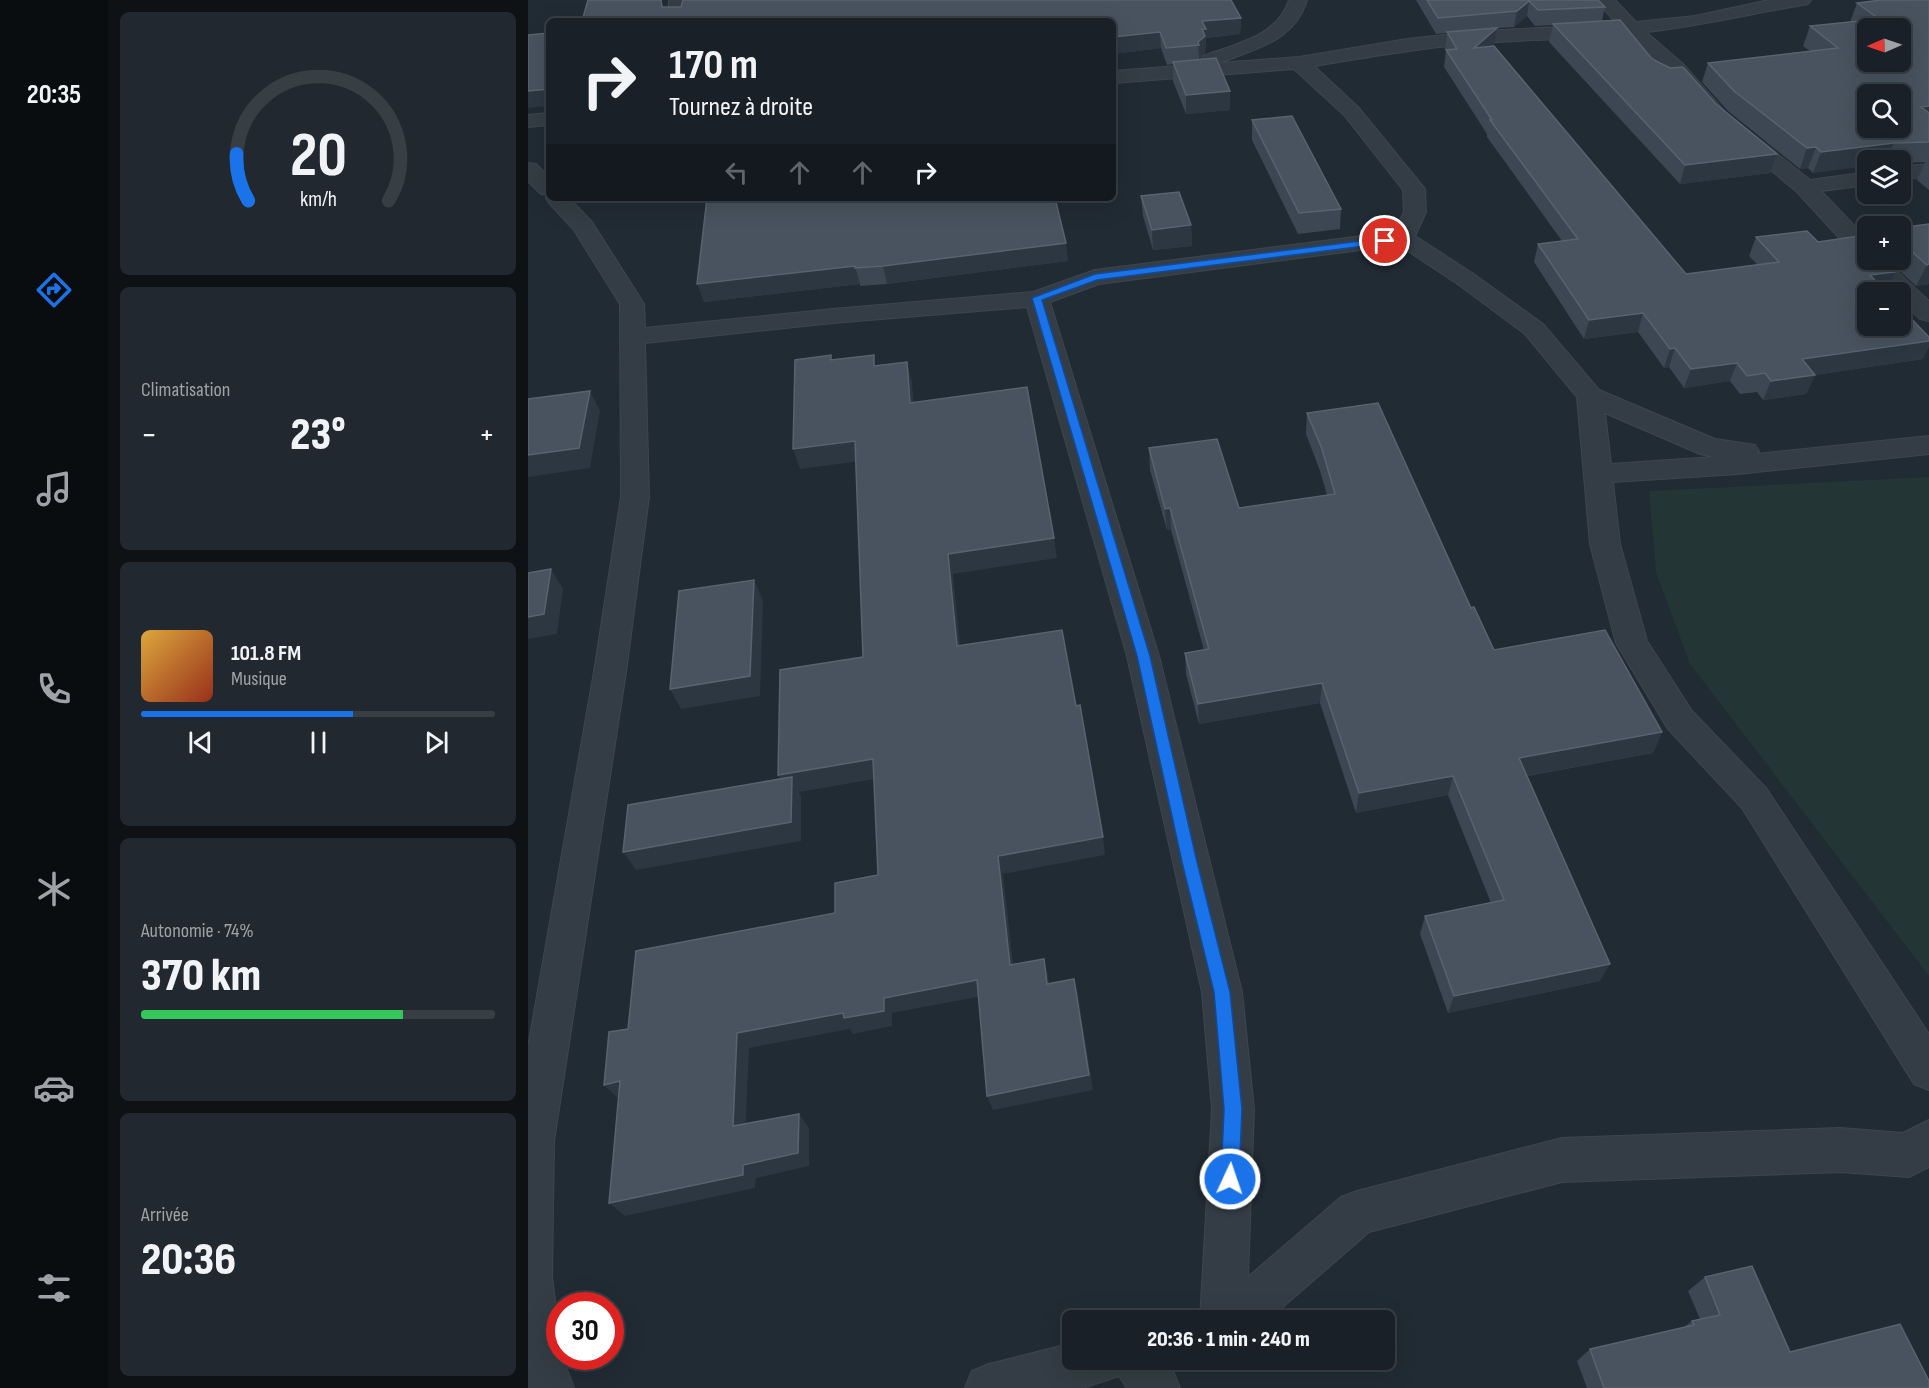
<!DOCTYPE html>
<html lang="fr">
<head>
<meta charset="utf-8">
<style>
	body { margin:0; font-family:"Sofia Sans Condensed",sans-serif; background:#22282f; color:#f1f3f6; height:100vh; display:flex; flex-direction:column; font-size:22px; white-space:nowrap }
	* { box-sizing:border-box; margin:0 }
	p { font-size:20px; color:#9fa3a7 }
	.icon { flex:none; width:33px; height:33px; fill:none; stroke:currentColor; stroke-width:2; stroke-linecap:round; stroke-linejoin:round }
	.map { position:relative; flex:1; overflow:hidden }
	.side { display:flex; flex-direction:column; gap:12px; padding:12px; background:#0e1215; width:420px }
	.side>* { flex:none }
	.hud { position:absolute; left:18px; top:18px; width:570px; height:183px; border-radius:9px; box-shadow:0 6px 24px #0002,0 0 0 2px #373e44; background:#192027; color:#f1f3f6; overflow:hidden }
	.needle { width:39px; rotate:268deg }
	.controls { position:absolute; left:1329px; top:18px; display:grid; gap:12px }
	.controls a { display:grid; place-items:center; width:54px; height:54px; border-radius:9px; background:#192027; box-shadow:0 6px 24px #0002,0 0 0 2px #373e44; font-size:30px }
	.speed { position:absolute; left:18px; top:1292px; display:flex; gap:12px; font-size:30px; font-weight:700; text-align:center }
	.speed>* { display:grid; place-content:center; width:78px; height:78px; border-radius:50%; background:#192027; box-shadow:0 6px 24px #0002,0 0 0 2px #373e44; line-height:1 }
	.speed .limit { border:9px solid #d22; background:#fff; color:#111 }
	.pin { position:absolute; display:grid; place-items:center; width:51px; height:51px; color:#fff; margin:-26px; border:3px solid #fff; border-radius:50%; box-shadow:0 2px 6px #0007 }
	.me { position:absolute; width:66px; margin:-33px; rotate:3deg; stroke-linejoin:round; filter:drop-shadow(0 0 4px #0008) }
	.turn { display:flex; align-items:center; gap:21px; height:126px; padding:0 24px; font-size:27px }
	.turn .icon { width:78px; height:78px; stroke-width:2.5 }
	.turn b { display:block; font-size:42px; line-height:51px }
	.lanes { display:flex; align-items:center; height:57px; padding:0 24px; background:#0003; justify-content:center; gap:30px; direction:ltr }
	.lanes .off { opacity:.35 }
	.big { font-size:45px; font-weight:800; line-height:1.1 }
	.side .card { flex:1; display:flex; flex-direction:column; justify-content:center; gap:9px; min-width:0; padding:0 21px; border-radius:9px; background:#22282f }
	.side .dial { align-items:center; gap:0 }
	.dial svg { height:156px; overflow:visible; fill:none; stroke:#373e44; stroke-width:7; stroke-linecap:round; text-anchor:middle }
	.dial text { fill:#f1f3f6; stroke:none }
	.song { display:flex; align-items:center; gap:18px }
	.cover { width:72px; height:72px; border-radius:9px; background:linear-gradient(135deg,hsl(40 70% 55%),hsl(10 70% 35%)) }
	.played { height:6px; border-radius:3px; background:linear-gradient(90deg,#1a73e8 60%,#373e44 60%) }
	.keys { display:flex; justify-content:space-around; direction:ltr }
	.heat { display:flex; justify-content:space-between; align-items:center; font-size:33px; direction:ltr }
	.charge { height:9px; border-radius:4px; background:linear-gradient(90deg,#34c759 74%,#373e44 0) }
	.trip { position:absolute; left:534px; top:1310px; width:333px; height:60px; border-radius:9px; background:#192027; box-shadow:0 6px 24px #0002,0 0 0 2px #373e44; font-weight:800; line-height:60px; text-align:center }
	main { display:flex; flex:1; min-height:0 }
	.tabs { display:flex; flex-direction:column; width:108px; justify-content:space-around; align-items:center; background:#0a0d10; color:#9fa3a7 }
	.tabs .icon { width:42px; height:42px }
	.tabs .active { color:#1a73e8 }
	.tabs b { font-size:27px; color:#f1f3f6 }
	.map>svg:first-child { display:block }
	.green { fill:#233535 }
	.lines { fill:none; stroke-linecap:round; stroke-linejoin:round }
	.minor-casing { stroke:#3d464e; stroke-width:2 }
	.minor { fill:#343d45; fill-rule:evenodd }
	.wall { fill:#3c4753 }
	.shaded-wall { fill:#2c3742 }
	.building { fill:#48535f; stroke:#58636f; stroke-width:1.5; fill-rule:evenodd }
	.route { fill:#1a73e8; stroke:#114b97; stroke-width:1.5 }
</style>
</head>
<body>
<main>
<nav class="tabs">
<b>20:35</b>
<svg class="icon active" aria-label="directions" viewBox="0 0 24 24"><path d="M12 3l9 9-9 9-9-9zM9 14v-3h6M13 9l2 2-2 2"/></svg>
<svg class="icon" aria-label="music" viewBox="0 0 24 24"><path d="M9 18V5l10-2v13"/><circle cx="6" cy="18" r="3"/><circle cx="16" cy="16" r="3"/></svg>
<svg class="icon" aria-label="phone" viewBox="0 0 24 24"><path d="M5 4h4l2 5-3 2q2 4 5 5l2-3 5 2v4C11 20 4 13 5 4z"/></svg>
<svg class="icon" aria-label="climate" viewBox="0 0 24 24"><path d="M12 3v18M4 7l16 10M4 17L20 7"/></svg>
<svg class="icon" aria-label="car" viewBox="0 0 24 24"><path d="M5 17H2v-5l4-1 3-4h7l3 4 3 1v5h-3M9 17h6M6 11h13"/><circle cx="7" cy="17" r="2"/><circle cx="17" cy="17" r="2"/></svg>
<svg class="icon" aria-label="filters" viewBox="0 0 24 24"><path d="M4 7h16M4 17h16"/><circle cx="9" cy="7" r="2"/><circle cx="15" cy="17" r="2"/></svg>
</nav>
<section class="side">
<div class="card dial"><svg viewBox="0 0 100 80">
<path d="M14 69A42 42 0 1 1 86 69"/>
<path d="M14 69A42 42 0 0 1 8 45" stroke="#1a73e8"/>
<text x="50" y="56" font-size="32" font-weight="700">20</text>
<text x="50" y="72" font-size="11">km/h</text>
</svg></div>
<div class="card"><p>Climatisation</p>
<div class="heat"><a>−</a><b class="big">23°</b><a>+</a></div>
</div>
<div class="card">
<div class="song"><i class="cover"></i><div><b>101.8 FM</b><p>Musique</p></div></div>
<div class="played"></div>
<div class="keys"><svg class="icon" aria-label="previous" viewBox="0 0 24 24"><path d="M18 5L8 12l10 7zM5 5v14"/></svg><svg class="icon" aria-label="pause" viewBox="0 0 24 24"><path d="M8 5v14M16 5v14"/></svg><svg class="icon" aria-label="next" viewBox="0 0 24 24"><path d="M6 5l10 7-10 7zM19 5v14"/></svg></div>
</div>
<div class="card"><p>Autonomie · 74%</p><b class="big">370 km</b><div class="charge"></div></div>
<div class="card"><p>Arrivée</p><b class="big">20:36</b></div>
</section>
<div class="map">
<svg width="1401" height="1388" viewBox="0 0 1401 1388">
	<rect width="100%" height="100%" fill="#212b34"/>
	<path class="green" d="M1401,477V976L1162,664L1128,572L1121,491Z"/>
	<g class="lines">
		<defs>
			<g id="minor">
				<path d="M141,0H159L158,21H140Z"/>
				<path d="M761,0H779C767,41 726,50 691,63L771,57L879,39L953,31L1089,24L1068,0H1087L1108,22L1167,16L1241,0H1283L1280,4L1274,5C1222,14 1171,26 1118,32L1155,64L1198,113L1282,180L1340,172V185L1293,191L1340,240V260H1357L1401,301V321L1392,319L1372,300V292H1364L1336,265L1269,192L1184,121L1141,72L1099,34C1050,40 1002,39 953,43C897,47 841,57 786,66L830,107L897,189L898,212L887,236L947,275L1015,324L1071,390L1187,439L1227,445L1231,451L1229,454L1401,436V454L1210,474L1085,482L1092,544L1119,641L1164,711L1238,788L1401,1034V1090L1386,1084L1214,808L1140,729L1088,643L1062,544L1049,397L997,334L931,285L871,245L571,284L522,302L631,656L714,992L726,1109L720,1277L813,1197L829,1191L1034,1138L1312,1128L1375,1133L1401,1120V1167L1381,1177L1312,1172L1034,1182L841,1232L740,1320H672L684,1109L674,992L599,656L499,307L305,323L117,343L121,497L98,672L26,1141L24,1278L32,1337V1356H34L46,1388H0V1047L66,672L93,497L92,304L46,230L21,203L18,198L20,195L13,194L0,181V163L8,164L21,177V198H41L64,222L116,304L117,328L305,309L505,292L567,270L866,232L876,212L875,190L816,115L766,69L585,83V71L676,64L672,60L675,56C707,44 750,36 761,0ZM1077,413L1172,454L1186,457L1083,464Z"/>
				<path d="M21,113V125L0,127V115Z"/>
				<path d="M1401,164V176L1372,180V167Z"/>
				<path d="M544,1343V1359H636L645,1371L652,1388H599L591,1376L555,1388H437L444,1371L461,1364Z"/>
			</g>
		</defs>
		<use href="#minor" class="minor-casing"/>
		<use href="#minor" class="minor"/>
	</g>
	<g class="wall">
		<path d="M60,0H134V3L135,7H153L155,0H703L713,18L712,34L678,38L677,53L671,58V60L688,58L702,91V110L658,114L645,81V64L639,65L633,48L585,54V21H54Z"/>
		<path d="M888,0H1070L1077,7L1074,21L1124,59L1188,104L1249,154L1242,173L1152,184L1021,42L1025,25L1007,26L999,16L986,27L969,28L966,44L964,46L1158,274L1230,265L1221,256L1228,237L1290,242L1367,272L1359,290H1356L1395,359L1287,375L1278,394L1235,400L1229,392L1212,394L1202,381L1156,388L1141,367L1136,368L1110,332L1056,339L1006,262L1010,244L1034,241L959,137V134L916,67L918,51L917,49L919,33L908,34Z"/>
		<path d="M1401,0V190L1389,180L1397,162L1372,163V160H1340L1285,173L1280,168L1272,169L1200,111L1174,82L1180,63L1282,51L1275,46L1282,26L1322,22L1329,3Z"/>
		<path d="M724,120L813,209L812,229L770,234L724,140Z"/>
		<path d="M613,196L663,225L664,246L625,250L615,216Z"/>
		<path d="M179,198L540,261L359,284L332,286V284L176,302Z"/>
		<path d="M1401,224V284L1388,286L1360,260H1372V228Z"/>
		<path d="M779,413L943,608L966,650L1134,732L1125,753L999,776L1072,981L920,1013L892,934L897,916L963,903L920,795L828,813L792,703L671,724L658,674L657,653L676,650L643,530H639L622,470L621,448L711,508L799,495L792,471L778,434Z"/>
		<path d="M1177,1277L1262,1352L1401,1388H1059L1049,1361L1062,1349L1156,1327L1164,1321L1172,1319L1160,1291Z"/>
	</g>
	<g class="shaded-wall">
		<path d="M1001,1L999,16L986,27L989,11Z"/>
		<path d="M713,18L712,34L678,38L677,53L671,58L670,42L674,21Z"/>
		<path d="M969,28L966,44L943,64L946,48Z"/>
		<path d="M632,32L633,48L585,54V37Z"/>
		<path d="M21,89V106L0,108V91Z"/>
		<path d="M702,91V110L658,114V95Z"/>
		<path d="M1401,106V125L1393,107Z"/>
		<path d="M1366,143L1358,160H1340V166L1285,173L1293,152Z"/>
		<path d="M585,145H588L590,162L585,163Z"/>
		<path d="M1288,147L1280,168L1272,169L1279,148Z"/>
		<path d="M1249,154L1242,173L1152,184L1157,165Z"/>
		<path d="M663,225L664,246L625,250L624,230Z"/>
		<path d="M538,243L540,261L359,284L355,266Z"/>
		<path d="M1401,264V284L1388,286L1399,265Z"/>
		<path d="M327,266L332,284L176,302L169,284Z"/>
		<path d="M1367,272L1359,290L1342,292V275Z"/>
		<path d="M1115,313L1110,332L1056,339L1061,320Z"/>
		<path d="M1401,341V347L1395,359L1266,378L1287,375L1278,394L1235,400L1243,381L1274,359Z"/>
		<path d="M1147,348L1141,367L1136,368L1142,349Z"/>
		<path d="M379,362L384,382L387,423L382,403Z"/>
		<path d="M1209,363L1202,381L1156,388L1163,369Z"/>
		<path d="M62,391L72,411L62,468L0,477V455Z"/>
		<path d="M327,441L333,461L272,469L265,449Z"/>
		<path d="M642,508L643,530H639L637,509Z"/>
		<path d="M526,538L529,558L425,574L434,666L429,646L420,554Z"/>
		<path d="M23,569L35,589L29,634L0,639V617Z"/>
		<path d="M226,580L235,601L232,696L153,709L142,689Z"/>
		<path d="M794,683L792,703L671,724L670,704Z"/>
		<path d="M1134,732L1125,753L985,778L991,758Z"/>
		<path d="M345,759L353,778L271,792L273,796V841L108,870L95,852L259,794L250,775Z"/>
		<path d="M925,776L920,795L828,813L831,793Z"/>
		<path d="M575,837L577,855L475,874L487,981L482,965L470,856Z"/>
		<path d="M516,959L520,975L523,1000L519,984Z"/>
		<path d="M1082,964L1072,981L920,1013L926,996Z"/>
		<path d="M546,979L550,995L565,1090L465,1110L459,1096Z"/>
		<path d="M449,980L454,996L364,1013V1026L325,1034L322,1029L221,1048L217,1139L205,1126L209,1033L356,998Z"/>
		<path d="M92,1081L91,1099L76,1085Z"/>
		<path d="M271,1114L281,1128V1166L228,1178L227,1188L97,1216L81,1203L215,1165Z"/>
	</g>
	<g class="building">
		<path d="M60,0H133L134,7H153L155,0H703L713,18L674,21L678,29H674L677,36L670,42L671,45L638,48L632,32L585,37V21H54Z"/>
		<path d="M899,0H1070L1077,7L1010,10L1001,1L989,11L910,18Z"/>
		<path d="M1353,0H1401V106L1393,107L1401,113V142L1366,143L1293,152L1288,147L1279,148L1206,91L1180,63L1310,48L1282,26L1351,19L1329,3ZM1340,28H1372V62H1340ZM1340,94H1372V128H1340Z"/>
		<path d="M1092,20L1124,59L1142,68L1155,67L1188,104L1249,154L1157,165L1025,24Z"/>
		<path d="M969,28L946,48L966,46L1158,274L1251,262L1228,237L1279,231L1290,242L1331,236L1340,244V260H1355L1367,272L1342,275L1358,292H1340V326H1372V307L1401,337V341L1274,359L1287,375L1243,381L1237,373L1219,376L1209,363L1163,369L1147,348L1142,349L1115,313L1061,320L1010,244L1050,239L962,120H964L918,50L929,49L919,32Z"/>
		<path d="M21,33V89L0,91V35Z"/>
		<path d="M688,58L702,91L658,95L645,62Z"/>
		<path d="M764,116L813,209L771,213L724,120Z"/>
		<path d="M585,134L588,145H585Z"/>
		<path d="M651,192L663,225L624,230L613,196Z"/>
		<path d="M179,198H527L538,243L355,266L327,268V266L169,284Z"/>
		<path d="M1401,224V264L1399,265L1372,241V228Z"/>
		<path d="M303,355V360L346,355V366L379,362L382,403L499,387L526,538L420,554L429,646L534,630L548,706L552,705L575,837L470,856L482,965L516,959L519,984L546,979L561,1075L459,1096L449,980L356,998V1011L316,1018L315,1013L209,1033L205,1126L271,1114L270,1153L215,1165V1175L81,1203L92,1081L76,1085L81,1032L100,1029L108,951L307,913V883L350,875L345,759L250,775L252,670L335,657L327,441L265,449L267,360Z"/>
		<path d="M62,391L51,448L0,455V399Z"/>
		<path d="M850,403L943,608L946,607L966,650L1077,630L1134,732L991,758L1082,964L926,996L897,916L976,900L925,776L831,793L794,683L670,704L657,653L681,649L642,508L637,509L621,448L689,439L711,508L807,494L794,449L779,413Z"/>
		<path d="M23,569L16,614L0,617V573Z"/>
		<path d="M226,580L222,676L142,689L151,591Z"/>
		<path d="M264,777L263,822L95,852L100,805Z"/>
		<path d="M1224,1266L1262,1352L1372,1324L1401,1381V1388H1076L1062,1349L1166,1325L1164,1321L1192,1315L1177,1277Z"/>
	</g>
	<path class="route" d="M857,238L860,239V243L569,280L514,300L622,656L669,862L702,992L714,1109L711,1179L708,1186L702,1188L695,1186L693,1179L696,1109L686,992L654,862L609,656L504,298L567,274Z"/>
</svg>
<div class="controls">
<a><svg class="needle" viewBox="-14 -14 28 28"><path d="M0-13l5 13h-10z" fill="#e53935"/><path d="M0 13l5-13h-10z" fill="#9fa3a7"/></svg></a>
<a><svg class="icon" aria-label="search" viewBox="0 0 24 24"><circle cx="10" cy="10" r="6"/><path d="M15 15l6 6"/></svg></a>
<a><svg class="icon" aria-label="layers" viewBox="0 0 24 24"><path d="M12 4l9 5-9 5-9-5zM3 14l9 5 9-5"/></svg></a>
<a>+</a>
<a>−</a>
</div>
<div class="speed"><div class="limit">30</div></div>
<div class="pin" style="left:857px;top:241px;background:#d93025"><svg class="icon" aria-label="arrive" viewBox="0 0 24 24"><path d="M6 21V4h12l-3 4 3 4H6"/></svg></div>
<svg class="me" style="left:702px;top:1179px" viewBox="-20 -20 40 40"><circle r="17" fill="#1a73e8" stroke="#fff" stroke-width="3"/><path d="M0-11L8 9 0 5-8 9z" fill="#fff"/></svg>
<div class="trip">20:36 · 1 min · 240 m</div>
<div class="hud">
<div class="turn"><svg class="icon" aria-label="right" viewBox="0 0 24 24"><path d="M7 20v-9h11M14 6l5 5-5 5"/></svg><div><b>170 m</b>Tournez à droite</div></div>
<div class="lanes"><svg class="icon off" aria-label="left" viewBox="0 0 24 24"><path d="M17 20v-9H6M10 6l-5 5 5 5"/></svg><svg class="icon off" aria-label="ahead" viewBox="0 0 24 24"><path d="M12 20V5M6 11l6-6 6 6"/></svg><svg class="icon off" aria-label="ahead" viewBox="0 0 24 24"><path d="M12 20V5M6 11l6-6 6 6"/></svg><svg class="icon" aria-label="right" viewBox="0 0 24 24"><path d="M7 20v-9h11M14 6l5 5-5 5"/></svg></div>
</div>
</div>
</main>
</body>
</html>
